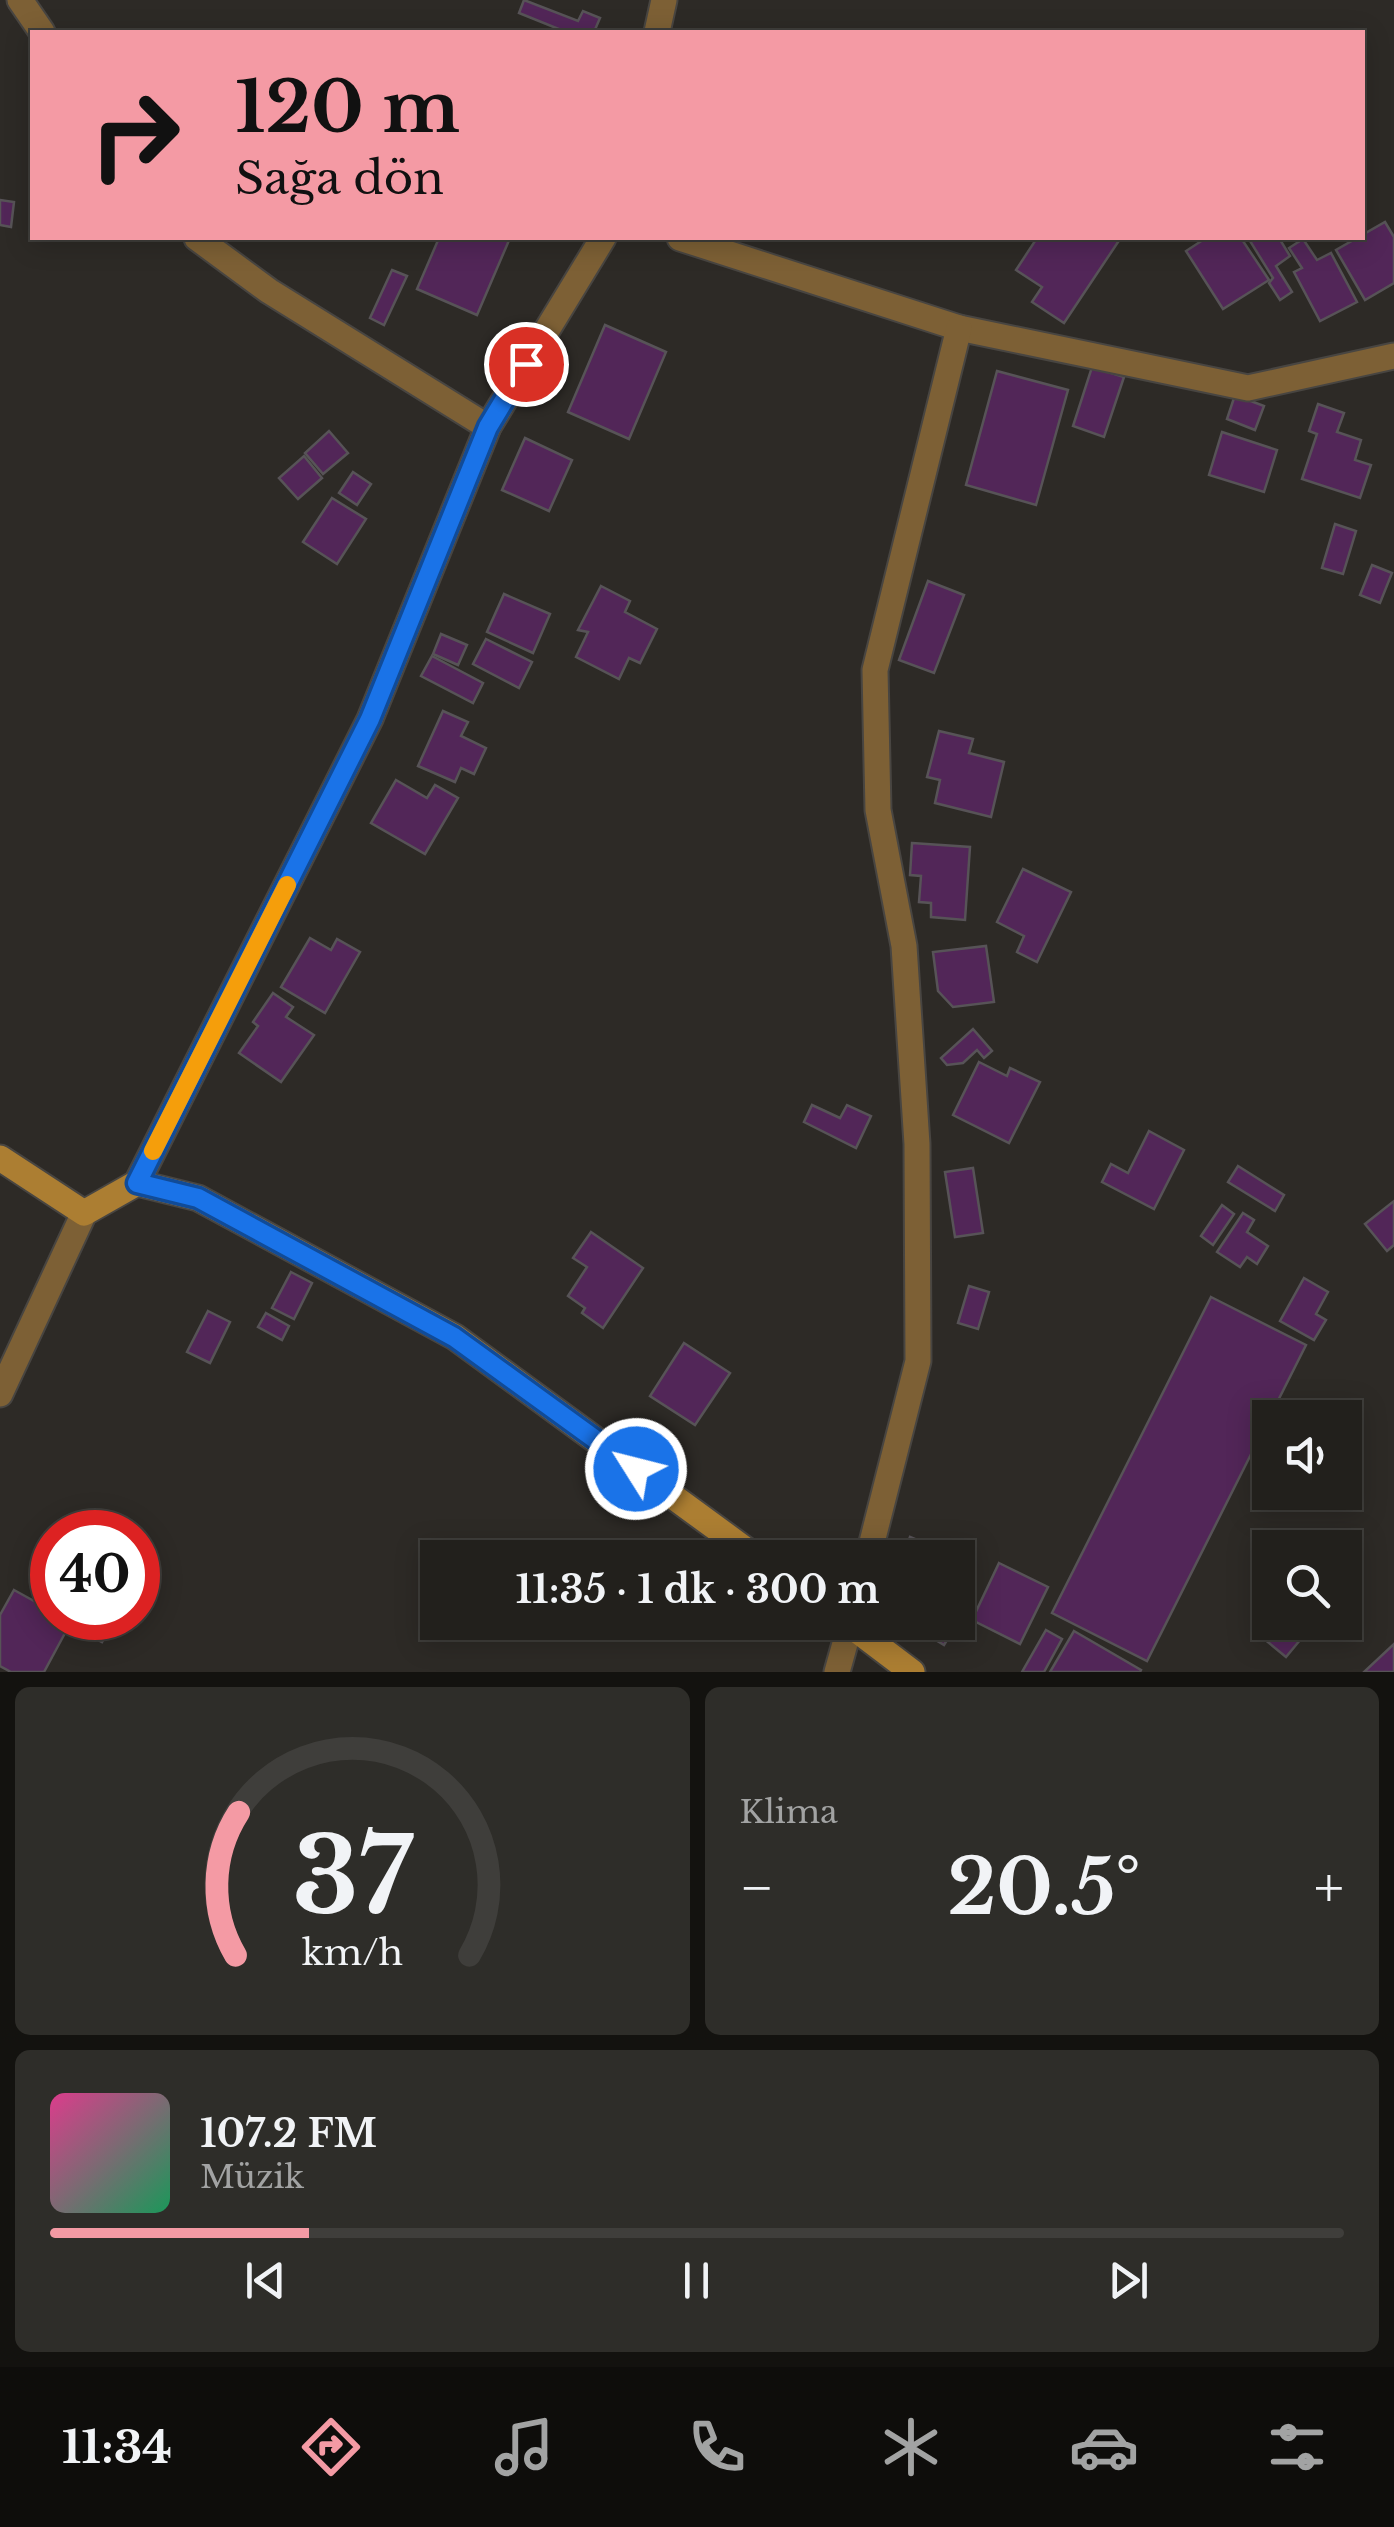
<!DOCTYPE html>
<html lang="tr">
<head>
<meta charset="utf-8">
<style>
	body { margin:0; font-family:"Libre Baskerville",serif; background:#2e2d29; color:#f1f3f6; height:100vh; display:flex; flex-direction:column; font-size:38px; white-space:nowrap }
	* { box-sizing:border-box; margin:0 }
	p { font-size:32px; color:#a2a3a3 }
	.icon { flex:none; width:55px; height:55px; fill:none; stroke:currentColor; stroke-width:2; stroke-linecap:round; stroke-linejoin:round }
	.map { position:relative; height:1672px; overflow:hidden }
	.drawer { display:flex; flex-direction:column; gap:15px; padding:15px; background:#13120f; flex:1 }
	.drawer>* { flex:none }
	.guide { position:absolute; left:30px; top:30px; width:1335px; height:210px; border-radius:0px; box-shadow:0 5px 25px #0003,0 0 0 2px #3f3e3b; background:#f49aa4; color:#111; overflow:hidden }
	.controls { position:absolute; left:1252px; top:1400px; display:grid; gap:20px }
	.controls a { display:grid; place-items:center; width:110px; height:110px; border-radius:0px; background:#22201c; box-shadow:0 5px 25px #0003,0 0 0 2px #3f3e3b; font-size:50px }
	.speed { position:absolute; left:30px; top:1510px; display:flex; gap:20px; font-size:50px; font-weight:700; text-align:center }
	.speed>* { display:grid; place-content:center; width:130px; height:130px; border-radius:50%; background:#22201c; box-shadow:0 5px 25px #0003,0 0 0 2px #3f3e3b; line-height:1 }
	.speed .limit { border:15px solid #d22; background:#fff; color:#111 }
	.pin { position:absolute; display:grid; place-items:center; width:85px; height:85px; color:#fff; margin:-42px; border:5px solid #fff; border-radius:50%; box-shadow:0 2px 10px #0007 }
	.me { position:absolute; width:110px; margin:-55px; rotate:306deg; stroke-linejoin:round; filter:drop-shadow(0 0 8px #0008) }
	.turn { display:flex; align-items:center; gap:35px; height:210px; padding:0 40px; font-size:45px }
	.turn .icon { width:130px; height:130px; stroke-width:2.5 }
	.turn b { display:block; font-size:70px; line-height:85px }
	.big { font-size:75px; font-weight:700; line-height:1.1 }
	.drawer .card { flex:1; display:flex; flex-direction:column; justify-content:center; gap:15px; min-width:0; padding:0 35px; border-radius:15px; background:#2e2d29 }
	.drawer .dial { align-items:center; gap:0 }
	.dial svg { height:260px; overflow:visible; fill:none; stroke:#3f3e3b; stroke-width:7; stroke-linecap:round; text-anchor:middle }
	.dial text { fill:#f1f3f6; stroke:none }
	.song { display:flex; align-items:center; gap:30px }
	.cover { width:120px; height:120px; border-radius:15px; background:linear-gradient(135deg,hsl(330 70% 55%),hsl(150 70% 35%)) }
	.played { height:10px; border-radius:5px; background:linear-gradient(90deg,#f49aa4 20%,#3f3e3b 20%) }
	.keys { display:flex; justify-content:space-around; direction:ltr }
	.heat { display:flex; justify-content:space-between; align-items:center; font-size:55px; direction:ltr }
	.drawer .tiles { flex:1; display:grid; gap:15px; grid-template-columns:1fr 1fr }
	.card:last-child { grid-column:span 2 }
	.trip { position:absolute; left:420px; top:1540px; width:555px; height:100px; border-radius:0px; background:#22201c; box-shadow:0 5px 25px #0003,0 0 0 2px #3f3e3b; font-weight:700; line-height:100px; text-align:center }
	.tab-bar { display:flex; height:160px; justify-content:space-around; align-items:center; background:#0e0d0b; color:#a2a3a3 }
	.tab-bar .icon { width:70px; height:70px }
	.tab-bar .active { color:#f49aa4 }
	.tab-bar b { font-size:45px; color:#f1f3f6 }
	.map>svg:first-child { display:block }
	.building { fill:#522658; stroke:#575357; stroke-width:2.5 }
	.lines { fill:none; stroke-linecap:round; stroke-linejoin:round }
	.street-casing { stroke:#484541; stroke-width:29 }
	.secondary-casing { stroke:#484541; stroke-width:29 }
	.street { stroke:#7d6035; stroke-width:25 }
	.secondary { stroke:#ac7e32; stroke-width:25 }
	.route-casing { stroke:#114b97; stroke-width:25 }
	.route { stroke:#1a73e8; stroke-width:18 }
	.slow { stroke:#f59e0b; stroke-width:18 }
</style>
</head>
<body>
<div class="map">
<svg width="1394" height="1672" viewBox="0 0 1394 1672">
	<rect width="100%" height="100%" fill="#2d2a26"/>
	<g class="building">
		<path d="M524,0L578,21L583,11L600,18L594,32H566L519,13Z"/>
		<path d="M0,200L14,202L11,227L0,225Z"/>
		<path d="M1385,222L1394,237V283L1365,300L1336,250Z"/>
		<path d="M439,238H510L477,315L417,289Z"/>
		<path d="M1037,238H1112L1118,242L1064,323L1032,302L1042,287L1016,270Z"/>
		<path d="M1206,238H1241L1269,280L1223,309L1186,251Z"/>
		<path d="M1255,238H1279L1290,256L1276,266L1292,292L1280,300L1269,283L1273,278L1250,241Z"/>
		<path d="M1303,239L1317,260L1331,253L1357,302L1320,321L1294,272L1302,268L1289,248Z"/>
		<path d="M392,270L407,276L384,325L370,318Z"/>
		<path d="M605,325L666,352L629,439L568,412Z"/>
		<path d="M1092,367L1124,377L1104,437L1073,426Z"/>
		<path d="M997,371L1068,390L1036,505L966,485Z"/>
		<path d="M1235,395L1264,406L1255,430L1227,419Z"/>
		<path d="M1318,404L1344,413L1337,432L1361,440L1355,460L1371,465L1360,498L1302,479L1317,434L1309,431Z"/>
		<path d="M329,431L348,453L323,474L305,453Z"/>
		<path d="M1222,432L1277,450L1264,492L1209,475Z"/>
		<path d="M525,438L572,460L549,511L502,490Z"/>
		<path d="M304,456L322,478L298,499L279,478Z"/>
		<path d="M353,472L371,484L357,505L339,493Z"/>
		<path d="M332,498L366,519L337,564L303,542Z"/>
		<path d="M1335,524L1356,531L1343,574L1322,568Z"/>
		<path d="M1372,565L1392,573L1380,603L1360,595Z"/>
		<path d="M928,581L964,595L934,673L899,660Z"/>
		<path d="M601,586L630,601L625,612L657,629L640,663L629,658L619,679L576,657L588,632L578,630Z"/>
		<path d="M504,594L550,614L533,653L487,632Z"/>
		<path d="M441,634L467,645L458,665L433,654Z"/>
		<path d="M486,639L532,662L519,688L473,664Z"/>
		<path d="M432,656L483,683L473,703L421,676Z"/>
		<path d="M443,711L468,722L461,736L486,748L474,774L461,768L455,782L418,766Z"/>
		<path d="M939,731L973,739L969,753L1004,762L991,817L935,803L940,780L927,777Z"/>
		<path d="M396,780L427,798L435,785L458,798L425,854L371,823Z"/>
		<path d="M912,843L970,847L965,920L931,917V903L919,902L921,876L910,875Z"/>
		<path d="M1023,869L1071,892L1037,962L1017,952L1024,936L997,922Z"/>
		<path d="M310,938L331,950L337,939L360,952L325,1013L281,987Z"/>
		<path d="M986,946L994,1002L953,1007L938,991L933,952Z"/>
		<path d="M273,993L293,1007L286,1017L314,1035L281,1082L239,1053L258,1026L253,1022Z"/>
		<path d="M973,1029L992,1051L984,1058L977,1050L963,1063L947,1065L941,1058Z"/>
		<path d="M979,1062L1007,1076L1010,1068L1040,1082L1009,1143L953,1115Z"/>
		<path d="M812,1105L840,1118L847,1105L871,1116L856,1148L804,1122Z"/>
		<path d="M1149,1131L1184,1150L1154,1209L1102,1182L1111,1164L1128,1173Z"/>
		<path d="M1238,1166L1284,1195L1275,1211L1228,1182Z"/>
		<path d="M973,1168L983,1233L955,1237L945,1172Z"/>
		<path d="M1394,1201V1245L1387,1251L1365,1224Z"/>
		<path d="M1222,1205L1234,1214L1213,1245L1201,1236Z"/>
		<path d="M1243,1213L1254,1220L1247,1232L1268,1246L1257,1264L1247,1257L1240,1267L1217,1252Z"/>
		<path d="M591,1232L643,1268L603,1328L582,1313L585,1308L568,1296L587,1267L573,1258Z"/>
		<path d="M291,1272L312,1283L294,1319L272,1308Z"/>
		<path d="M1304,1278L1328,1292L1316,1314L1326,1320L1314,1340L1280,1321Z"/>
		<path d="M969,1286L989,1292L978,1329L958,1323Z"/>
		<path d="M1211,1297L1306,1345L1147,1661L1052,1613Z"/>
		<path d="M208,1311L230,1322L210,1363L187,1352Z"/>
		<path d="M266,1313L289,1326L282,1340L258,1327Z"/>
		<path d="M684,1343L730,1373L695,1425L650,1396Z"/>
		<path d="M910,1537L939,1549L935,1558H902Z"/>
		<path d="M999,1563L1048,1587L1020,1644L972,1620Z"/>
		<path d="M14,1590L52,1611V1618L71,1622L44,1672H11L0,1666V1615Z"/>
		<path d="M1270,1607V1622H1315L1286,1657L1252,1629Z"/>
		<path d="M86,1618H115L102,1642L80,1631Z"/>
		<path d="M919,1622H949L955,1627L944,1645L916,1628Z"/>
		<path d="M1046,1630L1062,1639L1044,1672H1022Z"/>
		<path d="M1074,1631L1141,1670L1140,1672H1050Z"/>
		<path d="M1394,1644V1672H1364Z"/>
	</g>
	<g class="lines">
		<defs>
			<g id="street">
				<path d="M20,0L42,32"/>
				<path d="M657,32L664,0"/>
				<path d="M197,238L269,291L488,427"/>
				<path d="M680,238L959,328L1248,388L1394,356"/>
				<path d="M137,1183L370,719L488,427L603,238"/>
				<path d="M0,1394L84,1213"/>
				<path d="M868,1558L918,1361L917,1144L904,946L878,810L875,670L959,328"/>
				<path d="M837,1672L851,1622"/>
			</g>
			<g id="secondary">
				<path d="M0,1158L84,1213L137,1183L198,1198L455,1337L757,1558"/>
				<path d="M846,1622L912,1672"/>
			</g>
		</defs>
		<use href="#street" class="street-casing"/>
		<use href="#secondary" class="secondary-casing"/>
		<use href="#street" class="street"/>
		<use href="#secondary" class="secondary"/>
	</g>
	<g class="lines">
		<defs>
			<path id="route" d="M526,364L488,427L370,719L137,1183L198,1198L454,1337L636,1469"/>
		</defs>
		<use href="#route" class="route-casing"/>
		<use href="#route" class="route"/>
		<path class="slow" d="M153,1151L287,885"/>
	</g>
</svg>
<div class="controls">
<a><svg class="icon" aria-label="sound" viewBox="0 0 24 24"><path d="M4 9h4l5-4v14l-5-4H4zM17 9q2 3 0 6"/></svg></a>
<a><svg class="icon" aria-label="search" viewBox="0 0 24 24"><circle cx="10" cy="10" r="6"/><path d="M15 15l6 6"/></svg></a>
</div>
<div class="speed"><div class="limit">40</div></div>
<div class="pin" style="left:526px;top:364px;background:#d93025"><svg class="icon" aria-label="arrive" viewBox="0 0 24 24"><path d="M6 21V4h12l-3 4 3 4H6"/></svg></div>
<svg class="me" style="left:636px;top:1469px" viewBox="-20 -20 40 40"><circle r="17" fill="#1a73e8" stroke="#fff" stroke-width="3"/><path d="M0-11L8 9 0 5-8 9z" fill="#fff"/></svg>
<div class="trip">11:35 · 1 dk · 300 m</div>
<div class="guide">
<div class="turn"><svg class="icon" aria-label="right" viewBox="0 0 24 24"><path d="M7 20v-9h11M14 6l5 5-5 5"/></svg><div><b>120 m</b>Sağa dön</div></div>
</div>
</div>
<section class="drawer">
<div class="tiles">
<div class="card dial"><svg viewBox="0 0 100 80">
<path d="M14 69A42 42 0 1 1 86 69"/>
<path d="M14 69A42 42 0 0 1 15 25" stroke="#f49aa4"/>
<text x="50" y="56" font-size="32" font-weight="700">37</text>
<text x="50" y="72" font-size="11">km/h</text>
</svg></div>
<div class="card"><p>Klima</p>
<div class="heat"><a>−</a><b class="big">20.5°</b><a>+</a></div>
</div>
<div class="card">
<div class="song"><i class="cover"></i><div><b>107.2 FM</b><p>Müzik</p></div></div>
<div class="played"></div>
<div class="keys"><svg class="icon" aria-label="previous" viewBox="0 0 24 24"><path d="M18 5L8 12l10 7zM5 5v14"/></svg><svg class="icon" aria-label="pause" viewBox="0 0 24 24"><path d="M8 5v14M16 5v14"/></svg><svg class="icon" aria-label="next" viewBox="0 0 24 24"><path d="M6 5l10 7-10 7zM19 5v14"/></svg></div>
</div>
</div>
</section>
<nav class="tab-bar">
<b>11:34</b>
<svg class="icon active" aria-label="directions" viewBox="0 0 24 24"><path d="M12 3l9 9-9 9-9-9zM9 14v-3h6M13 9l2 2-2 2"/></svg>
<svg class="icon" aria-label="music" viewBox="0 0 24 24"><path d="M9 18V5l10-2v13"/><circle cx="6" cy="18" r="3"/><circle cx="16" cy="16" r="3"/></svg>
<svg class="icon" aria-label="phone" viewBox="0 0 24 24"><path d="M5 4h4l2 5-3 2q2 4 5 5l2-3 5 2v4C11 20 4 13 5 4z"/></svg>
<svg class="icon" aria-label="climate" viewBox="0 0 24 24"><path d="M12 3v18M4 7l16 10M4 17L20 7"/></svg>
<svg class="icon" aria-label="car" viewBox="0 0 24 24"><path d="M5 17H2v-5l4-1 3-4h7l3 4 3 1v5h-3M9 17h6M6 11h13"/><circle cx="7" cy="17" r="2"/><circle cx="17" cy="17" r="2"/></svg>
<svg class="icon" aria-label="filters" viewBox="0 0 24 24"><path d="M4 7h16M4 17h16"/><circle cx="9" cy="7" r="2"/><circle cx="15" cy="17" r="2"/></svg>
</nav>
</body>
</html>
